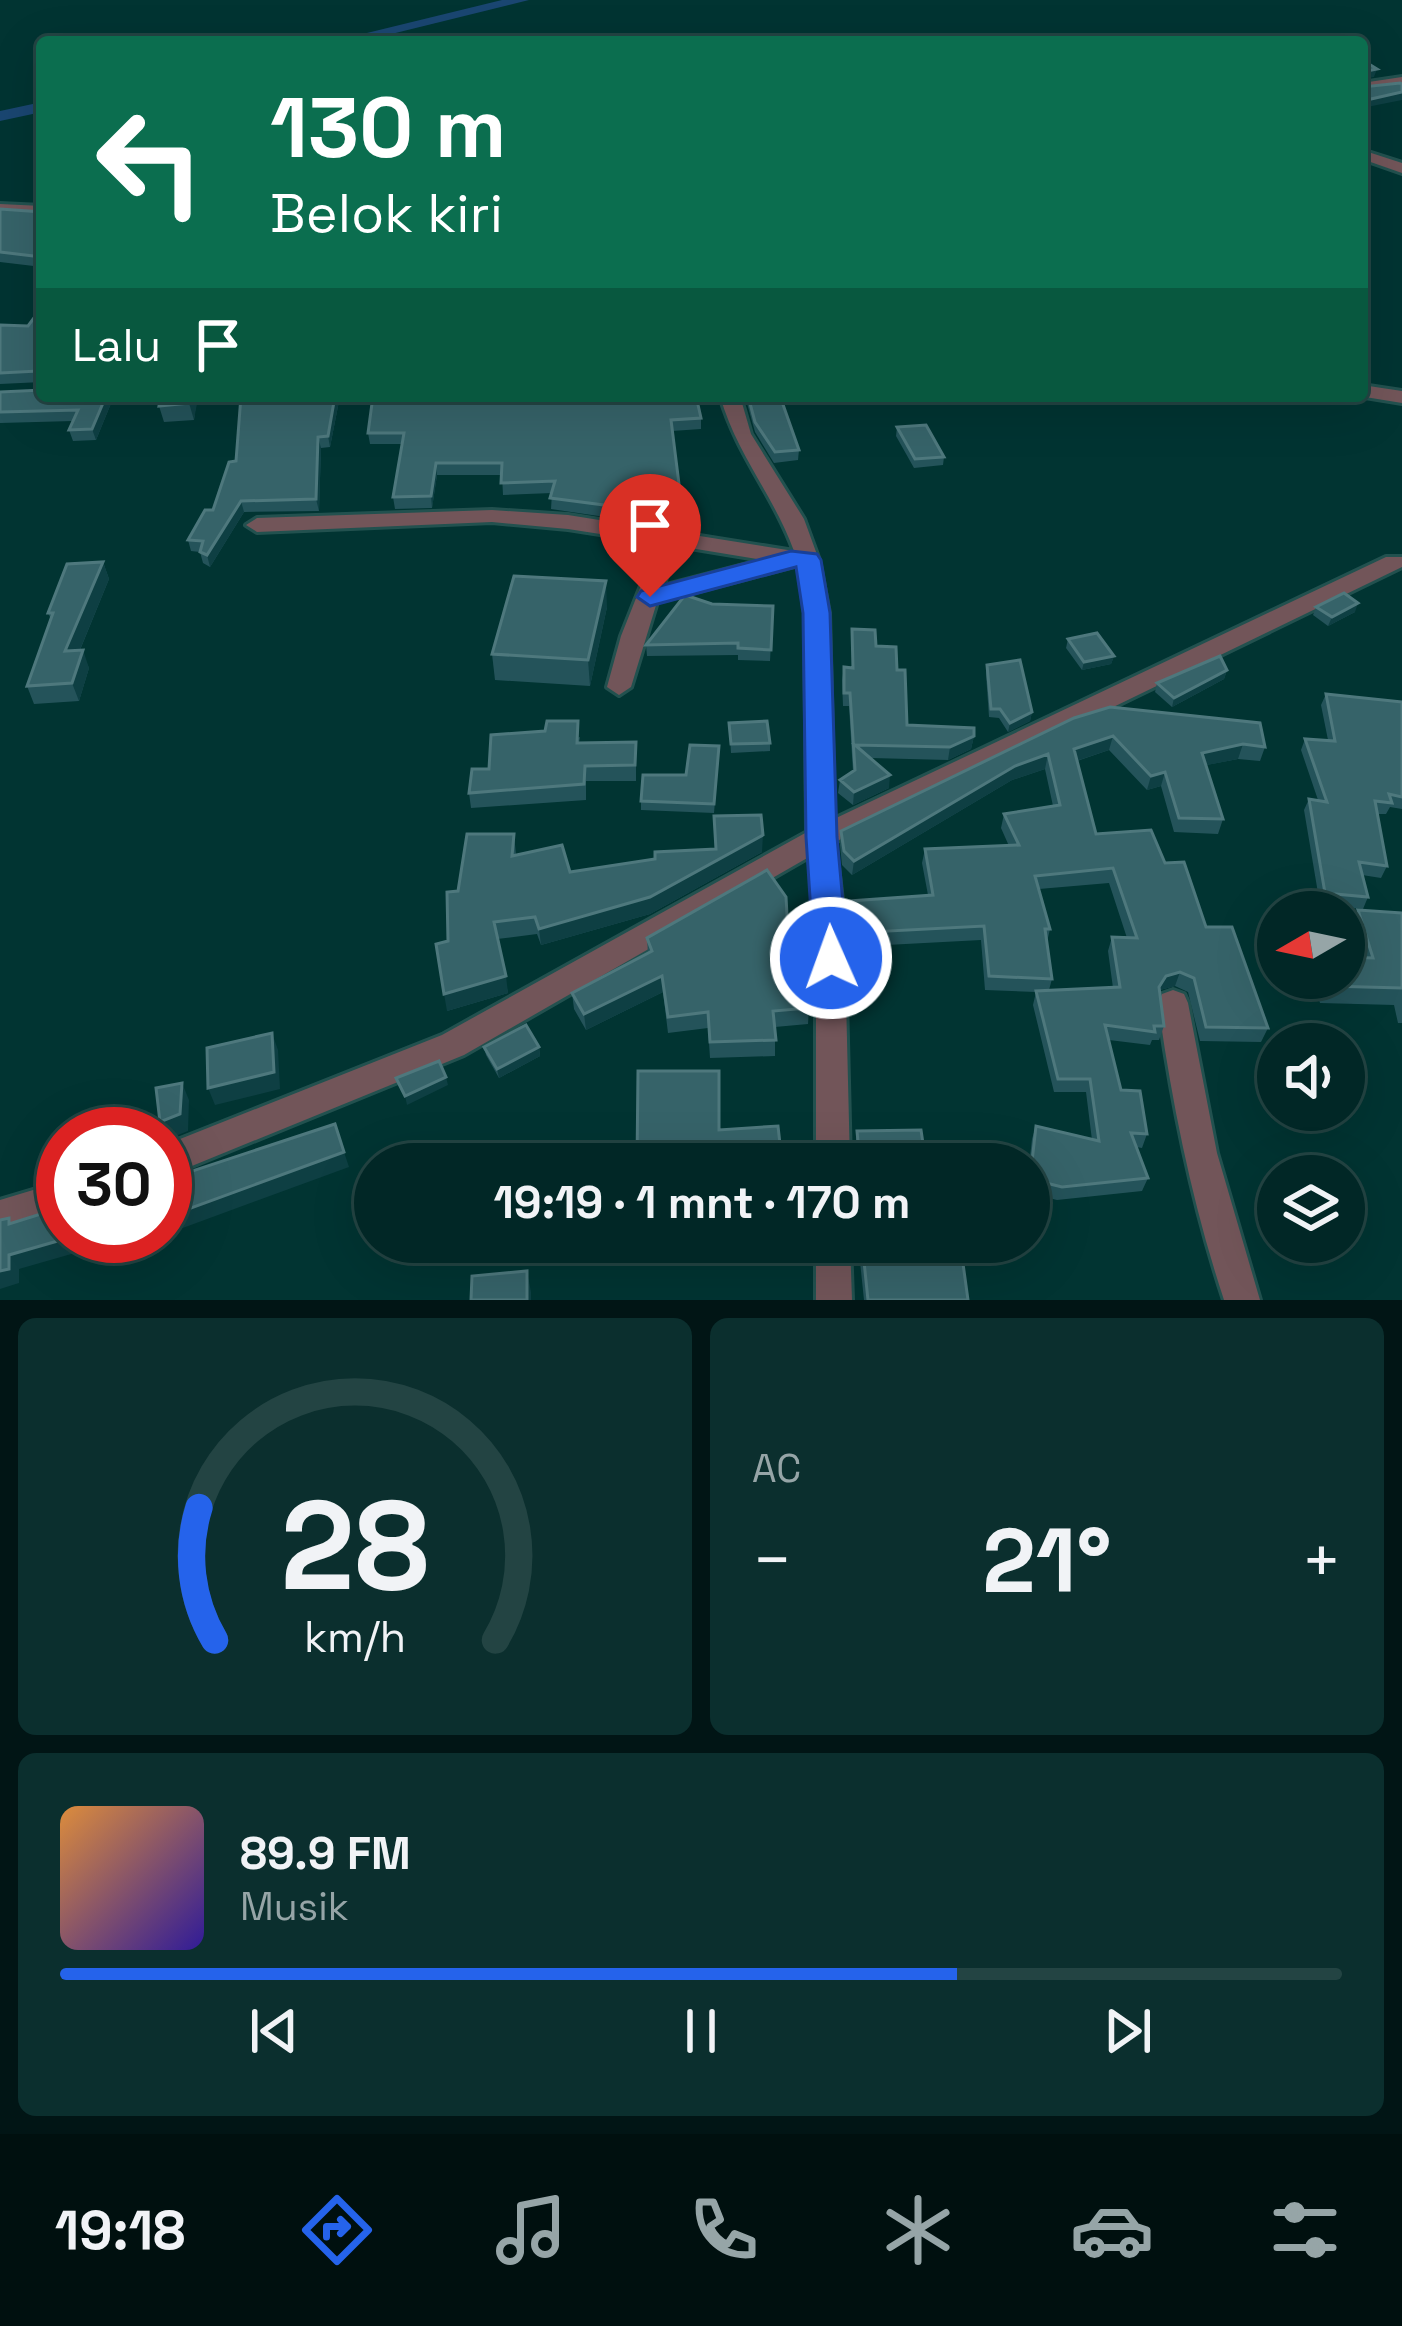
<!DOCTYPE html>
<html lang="id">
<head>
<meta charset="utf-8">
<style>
	body { margin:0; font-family:"Space Grotesk",sans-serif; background:#0b2f2e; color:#f1f3f6; height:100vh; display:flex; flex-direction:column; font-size:45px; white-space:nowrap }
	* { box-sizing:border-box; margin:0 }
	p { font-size:39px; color:#96a5a7 }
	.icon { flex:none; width:66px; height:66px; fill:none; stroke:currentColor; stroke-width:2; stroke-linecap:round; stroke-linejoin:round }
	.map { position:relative; height:1300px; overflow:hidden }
	.details { display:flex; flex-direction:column; gap:18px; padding:18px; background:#011515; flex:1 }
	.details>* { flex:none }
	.banner { position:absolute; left:36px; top:36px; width:1332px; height:366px; border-radius:12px; box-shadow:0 12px 48px #0002,0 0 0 3px #234443; background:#0b6e4f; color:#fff; overflow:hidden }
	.needle { width:78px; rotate:261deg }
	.tools { position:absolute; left:1257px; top:891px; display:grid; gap:24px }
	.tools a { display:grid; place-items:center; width:108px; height:108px; border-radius:50%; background:#012726; box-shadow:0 12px 48px #0002,0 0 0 3px #234443; font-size:60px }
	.speed { position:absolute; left:36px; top:1107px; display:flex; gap:24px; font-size:60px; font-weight:700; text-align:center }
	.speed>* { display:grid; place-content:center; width:156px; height:156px; border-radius:50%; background:#012726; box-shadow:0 12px 48px #0002,0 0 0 3px #234443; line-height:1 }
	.speed .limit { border:18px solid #d22; background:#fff; color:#111 }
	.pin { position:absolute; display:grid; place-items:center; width:102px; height:102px; color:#fff; margin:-123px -51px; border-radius:50% 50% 50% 0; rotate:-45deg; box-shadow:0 0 12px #0007 }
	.pin .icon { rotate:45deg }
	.me { position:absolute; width:132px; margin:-66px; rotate:358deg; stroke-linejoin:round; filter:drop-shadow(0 0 9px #0008) }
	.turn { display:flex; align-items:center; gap:42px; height:252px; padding:0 36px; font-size:54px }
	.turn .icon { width:156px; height:156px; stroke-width:2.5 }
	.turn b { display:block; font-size:84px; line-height:102px }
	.then { display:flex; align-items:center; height:114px; padding:0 36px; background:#0003; gap:24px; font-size:45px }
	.big { font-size:90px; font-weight:600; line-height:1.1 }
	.details .tile { flex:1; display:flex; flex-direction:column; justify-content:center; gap:18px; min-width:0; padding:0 42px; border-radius:18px; background:#0b2f2e }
	.details .dial { align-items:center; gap:0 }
	.dial svg { height:312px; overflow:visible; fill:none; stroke:#234443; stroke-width:7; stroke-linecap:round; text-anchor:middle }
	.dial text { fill:#f1f3f6; stroke:none }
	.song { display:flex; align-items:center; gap:36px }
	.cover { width:144px; height:144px; border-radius:18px; background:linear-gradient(135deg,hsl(30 70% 55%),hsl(250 70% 35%)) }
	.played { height:12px; border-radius:6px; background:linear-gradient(90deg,#2563eb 70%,#234443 70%) }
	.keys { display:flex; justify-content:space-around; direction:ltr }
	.heat { display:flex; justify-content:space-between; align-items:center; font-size:66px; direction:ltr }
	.details .tiles { flex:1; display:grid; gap:18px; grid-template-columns:1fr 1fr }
	.tile:last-child { grid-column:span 2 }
	.trip { position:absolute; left:354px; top:1143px; width:696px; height:120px; border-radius:60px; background:#012726; box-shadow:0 12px 48px #0002,0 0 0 3px #234443; font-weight:600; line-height:120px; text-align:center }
	.tab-bar { display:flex; height:192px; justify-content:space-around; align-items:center; background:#00100f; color:#96a5a7 }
	.tab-bar .icon { width:84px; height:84px }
	.tab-bar .current { color:#2563eb }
	.tab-bar b { font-size:54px; color:#f1f3f6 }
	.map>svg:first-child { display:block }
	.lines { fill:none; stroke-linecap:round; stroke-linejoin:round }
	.canal { fill:#1a4671; fill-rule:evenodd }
	.street-casing { stroke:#22514f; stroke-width:6 }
	.street { fill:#725559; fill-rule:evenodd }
	.wall { fill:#24535a; fill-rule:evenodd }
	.shaded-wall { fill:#0e3f43 }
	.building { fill:#366369; stroke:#4e787d; stroke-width:3 }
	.route { fill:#2563eb; stroke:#184099; stroke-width:3 }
</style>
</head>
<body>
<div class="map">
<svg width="1402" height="1300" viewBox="0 0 1402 1300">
	<rect width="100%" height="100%" fill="#013432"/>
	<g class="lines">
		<g class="canal">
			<path d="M502,0H529L359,42H330Z"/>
			<path d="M42,102V112L0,121V111Z"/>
		</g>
		<defs>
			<g id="street">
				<path d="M1402,77V85L1362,91V83Z"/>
				<path d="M1362,150L1402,163V173L1362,159Z"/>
				<path d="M0,204L42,206V216L0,214Z"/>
				<path d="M1362,385L1402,391V403L1359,396Z"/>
				<path d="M720,396H740L751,434L804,519L819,560L829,613L834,819L1386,557H1402V567L835,842L844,916L850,1164H816V916L809,857L464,1055L165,1177V1145L442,1035L807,832L805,613L798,565L657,602L631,687L619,695L607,687L621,636L658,543L568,529L492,522L257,532L246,525L257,518L492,510L568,515L794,551C773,494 737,455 720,396ZM678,546L763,560L663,586Z"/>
				<path d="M1173,990L1184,994L1188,1003L1217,1153L1260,1300H1224C1192,1203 1172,1104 1158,1003L1162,994Z"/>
				<path d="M63,1181V1213L0,1234V1200Z"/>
				<path d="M816,1242H850L852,1300H816Z"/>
			</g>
		</defs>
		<use href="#street" class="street-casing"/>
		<use href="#street" class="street"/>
	</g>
	<g class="wall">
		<path d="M0,209L42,212V267L0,262Z"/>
		<path d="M42,308V382L0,384V325L28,326Z"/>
		<path d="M0,392L42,396H114L96,440L73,441L69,430L73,421L0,423Z"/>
		<path d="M161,396H197L194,420L164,422L159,406Z"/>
		<path d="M340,396L330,447L321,448L319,511L244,512L210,567L203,563L200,552L191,551L188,540L213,510L236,461Z"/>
		<path d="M745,396H780L799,450L798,460L774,463L755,432Z"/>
		<path d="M701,418V429L672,431L681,512L615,509L612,518L551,509L552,493L503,495L502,475H437L432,508L395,509L393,497L402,444H370L368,433Z"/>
		<path d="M897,427L944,457L943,465L914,468L896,436Z"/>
		<path d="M103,562L109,579L80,650L89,668L79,701L34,704L27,686L51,619L48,613Z"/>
		<path d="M712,604L773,606L770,661L738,660V655L647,656L646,645Z"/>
		<path d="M607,607L590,686L495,680L492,654Z"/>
		<path d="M1316,607L1355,612L1328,626L1313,615Z"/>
		<path d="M852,629L876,646L897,670L907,725L974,736L971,749L948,760L871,758L889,788L853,805L838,793L840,780L853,772L849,706H843L842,680L844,667L852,668Z"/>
		<path d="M1068,639L1114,656L1111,664L1082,670L1066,648Z"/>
		<path d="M987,665L1032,712L1030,721L1008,732L999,718L989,717L986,674Z"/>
		<path d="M1227,670L1224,679L1172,707L1155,692L1157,683Z"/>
		<path d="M1326,694L1402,702V809L1390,807L1386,814H1377L1387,866L1381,878L1362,875L1368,897L1363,909L1320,905L1304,810L1309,799L1318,800L1301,750L1305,739L1328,740L1321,705Z"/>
		<path d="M1074,718L1265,747L1260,761L1238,759L1206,765L1223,819L1218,834L1174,832L1161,786L1147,790L1109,750L1077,761L1096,834L1165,863L1268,1028L1261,1042L1200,1041L1188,992L1175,986L1160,990L1164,1026L1159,1040H1152L1150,1045L1109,1040L1121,1090L1147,1134L1142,1148L1136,1147L1148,1178L1142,1191L1057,1200L1029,1193V1166L1032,1139L1036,1126L1092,1140L1086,1092H1054L1033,1005L1036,992L985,990L981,940L849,947L850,901L928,895L922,863L925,849L1009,846L1001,828L1004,814L1053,806L1045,769L1012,780L852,875L842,865L840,845L841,831ZM1109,883L1127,938L1112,937L1108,951L1113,988L1049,990L1052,979L1047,942L1050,929L1039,889Z"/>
		<path d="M729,723L770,743V751L731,753Z"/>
		<path d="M580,737L579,743L636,742V781H586V800L471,808L469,793L489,769Z"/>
		<path d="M719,755L714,813L641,810V801Z"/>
		<path d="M714,816L762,852L650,914L541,945L537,934L497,939L508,993L447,1011L448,941L458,891L514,834L516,855L570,872L715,849Z"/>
		<path d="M1358,910L1402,913V1023H1398L1394,1005L1320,1003L1312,978H1344L1359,957L1350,927Z"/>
		<path d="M647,938L791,986L809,1008L808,1024L775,1027V1056L710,1058L708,1028L668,1033L663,992L586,1030L574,1009L572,993L648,954Z"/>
		<path d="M484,1047H539L540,1056L499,1078L486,1055Z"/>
		<path d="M857,1131L926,1164H856L855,1148Z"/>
		<path d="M858,1242H964L965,1249L962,1260L968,1300H864Z"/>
	</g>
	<g class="shaded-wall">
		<path d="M1377,69L1374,77L1362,79V72Z"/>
		<path d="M1402,92V100L1362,108V101Z"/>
		<path d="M106,396H114L96,440L92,429Z"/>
		<path d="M191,396H197L198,398L194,420L189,403Z"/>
		<path d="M335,396H340L330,447L328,436Z"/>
		<path d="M318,437L321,448L319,511L316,499Z"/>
		<path d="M436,463L437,475L432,508L431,496Z"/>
		<path d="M241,501L244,512L210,567L207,555Z"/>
		<path d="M103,562L109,579L72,669L65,651Z"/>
		<path d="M606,581L607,607L590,686L588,660Z"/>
		<path d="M1358,603L1355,612L1328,626L1332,617Z"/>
		<path d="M83,650L89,668L79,701L72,683Z"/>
		<path d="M1114,656L1111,664L1082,670L1084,662Z"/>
		<path d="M1227,670L1224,679L1172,707L1174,698Z"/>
		<path d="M1032,712L1030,721L1008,732L1010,723Z"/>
		<path d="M974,736L971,749L948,760L950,747Z"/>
		<path d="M1113,736L1109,750L1070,763L1074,749Z"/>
		<path d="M1243,744L1238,759L1197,767L1202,753Z"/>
		<path d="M1048,754L1045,769L1012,780L852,875L854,861L1015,766Z"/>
		<path d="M1165,772L1161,786L1147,790L1151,776Z"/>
		<path d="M890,775L889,788L853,805L854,792Z"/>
		<path d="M763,835L762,852L650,914L541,945L539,929Z"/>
		<path d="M1180,972L1175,986L1160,990L1154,1001L1166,976Z"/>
		<path d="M506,976L508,993L447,1011L444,994Z"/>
		<path d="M662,976L663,992L586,1030L584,1014Z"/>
		<path d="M272,1033L278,1050L280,1089L215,1105L208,1088Z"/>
		<path d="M539,1047L540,1056L499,1078L497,1069Z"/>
		<path d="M446,1077L448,1085L407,1105L405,1096Z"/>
		<path d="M182,1083L189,1100L188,1131L168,1139L160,1122Z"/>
		<path d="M344,1152L349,1167L180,1229L172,1215Z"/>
		<path d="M75,1236H134L19,1269V1283L0,1289V1271L9,1255Z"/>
		<path d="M527,1271L531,1292V1300H527Z"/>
	</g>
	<g class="building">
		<path d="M1054,37L1062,42H986Z"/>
		<path d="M1364,61L1377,69L1362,72V62Z"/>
		<path d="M1400,83L1402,84V92L1362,101V87Z"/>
		<path d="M0,209L42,212V257L0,252Z"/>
		<path d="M42,307V376L38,371L0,373V325L28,326Z"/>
		<path d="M42,390V396H106L92,429L69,430L78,410L0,412V392Z"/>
		<path d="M161,396H191L189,403L159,406Z"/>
		<path d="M241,396H335L328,436L318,437L316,499L241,501L207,555L200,552L203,541L188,540L205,510H213L229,462L236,461Z"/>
		<path d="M373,396H696L701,418L671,420L681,500L614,498L612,506L550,498L555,481L501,483L502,463H436L431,496L393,497L404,433H368Z"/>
		<path d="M748,396H780L799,450L775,452L755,422Z"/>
		<path d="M926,425L944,457L915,459L897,427Z"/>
		<path d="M103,562L65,651L83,650L72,683L27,686L53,613H48L67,564Z"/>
		<path d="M514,576L606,581L588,660L492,654Z"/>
		<path d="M1344,593L1358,603L1332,617L1316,607Z"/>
		<path d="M685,595L712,604L773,606L771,650L738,648V643L646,645Z"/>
		<path d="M852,629L875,630L876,646L896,647L897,670H905L907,725L974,728V736L950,747L855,745L890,775L854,792L840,780L855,770L850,693H844V667L853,668Z"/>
		<path d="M1097,633L1114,656L1084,662L1068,639Z"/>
		<path d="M1220,656L1227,670L1174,698L1157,683Z"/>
		<path d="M1020,660L1032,712L1010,723L1000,709H991L987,665Z"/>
		<path d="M1326,694L1402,702V797L1389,794L1392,803L1375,801L1387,866L1359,862L1368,897L1325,893L1309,799L1327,802L1305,739L1335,741Z"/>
		<path d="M1110,707L1260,723L1265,747L1243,744L1202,753L1223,819L1179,818L1165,772L1151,776L1113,736L1074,749L1096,834L1151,830L1165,863L1184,862L1206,927H1232L1268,1028L1206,1027L1194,978L1180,972L1166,976L1159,987L1164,1026H1154L1155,1032L1105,1025L1121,1090L1140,1091L1147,1134L1131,1133L1148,1178L1062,1187L1030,1179L1036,1126L1099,1141L1090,1079H1058L1036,991L1120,987L1112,937L1137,938L1113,868L1035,876L1050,929H1045L1052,979L989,976L984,926L851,933L850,901L933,895L925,849L1019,845L1004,814L1060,805L1048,754L1015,766L854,861L844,851L841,831L1074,718Z"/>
		<path d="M547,721H578L577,743L636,742L635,765L585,766L584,784L469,793L472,769H489L491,735L545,731Z"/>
		<path d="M767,721L770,743L731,744L729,723Z"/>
		<path d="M690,745L719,746L714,804L641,801L643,775H686Z"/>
		<path d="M761,815L763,835L650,897L539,929L535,917L494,922L506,976L444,994L436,944L448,941L447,892L458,891L467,834H514L512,856L562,845L570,872L655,859V852L716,849L714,816Z"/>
		<path d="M767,870L786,897L791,986L805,984L809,1008L773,1011L776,1040L710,1042L708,1012L668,1017L662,976L584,1014L572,993L652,951L647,938Z"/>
		<path d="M1358,910L1402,913V988L1328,986L1325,978H1344V957L1373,958Z"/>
		<path d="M526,1025L539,1047L497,1069L484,1047Z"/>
		<path d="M272,1033L274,1072L208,1088L207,1048Z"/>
		<path d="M439,1061L446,1077L405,1096L396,1078Z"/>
		<path d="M638,1071H719V1130L778,1126L782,1162L767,1164H637Z"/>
		<path d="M182,1083L180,1114L160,1122L156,1088Z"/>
		<path d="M335,1124L344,1152L172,1215L168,1179Z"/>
		<path d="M921,1130L926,1164H860L857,1131Z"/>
		<path d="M63,1207V1236H75L9,1255V1269L0,1271V1220L9,1218V1224Z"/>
		<path d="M862,1242H964L965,1249H961L968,1300H868Z"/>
		<path d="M527,1271V1300H471L472,1276Z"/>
	</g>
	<path class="route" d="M791,551L817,554L821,560L830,613L837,837L848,958L843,967L831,972L819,967L814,958L806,837L803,613L796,567L650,606L637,597L641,591Z"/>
</svg>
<div class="tools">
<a><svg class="needle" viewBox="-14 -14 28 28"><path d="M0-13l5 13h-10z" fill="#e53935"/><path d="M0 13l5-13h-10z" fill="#96a5a7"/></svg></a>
<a><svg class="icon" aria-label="sound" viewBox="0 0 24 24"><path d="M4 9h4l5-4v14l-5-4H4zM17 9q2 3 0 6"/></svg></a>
<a><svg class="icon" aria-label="layers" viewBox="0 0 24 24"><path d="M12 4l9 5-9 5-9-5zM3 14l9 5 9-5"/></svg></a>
</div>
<div class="speed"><div class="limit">30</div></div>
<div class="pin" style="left:650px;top:597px;background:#d93025"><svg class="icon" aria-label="arrive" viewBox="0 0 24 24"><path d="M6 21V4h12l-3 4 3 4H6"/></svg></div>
<svg class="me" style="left:831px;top:958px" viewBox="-20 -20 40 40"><circle r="17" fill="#2563eb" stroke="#fff" stroke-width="3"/><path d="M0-11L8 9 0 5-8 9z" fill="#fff"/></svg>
<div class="trip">19:19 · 1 mnt · 170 m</div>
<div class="banner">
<div class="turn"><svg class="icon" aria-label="left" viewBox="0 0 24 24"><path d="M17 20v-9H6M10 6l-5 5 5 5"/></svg><div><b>130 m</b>Belok kiri</div></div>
<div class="then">Lalu<svg class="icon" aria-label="arrive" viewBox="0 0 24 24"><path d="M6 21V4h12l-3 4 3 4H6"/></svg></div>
</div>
</div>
<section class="details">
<div class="tiles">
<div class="tile dial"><svg viewBox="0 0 100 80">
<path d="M14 69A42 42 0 1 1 86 69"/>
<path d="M14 69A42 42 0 0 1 10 35" stroke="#2563eb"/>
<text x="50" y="56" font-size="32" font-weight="700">28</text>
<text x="50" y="72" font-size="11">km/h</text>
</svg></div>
<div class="tile"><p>AC</p>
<div class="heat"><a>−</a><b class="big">21°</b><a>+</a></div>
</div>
<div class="tile">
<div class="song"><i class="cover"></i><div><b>89.9 FM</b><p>Musik</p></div></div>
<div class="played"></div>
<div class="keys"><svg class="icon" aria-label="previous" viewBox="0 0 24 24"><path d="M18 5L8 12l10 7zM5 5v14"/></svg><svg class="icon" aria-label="pause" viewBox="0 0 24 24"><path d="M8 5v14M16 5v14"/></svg><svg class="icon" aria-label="next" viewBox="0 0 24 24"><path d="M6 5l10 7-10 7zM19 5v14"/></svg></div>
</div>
</div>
</section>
<nav class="tab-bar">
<b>19:18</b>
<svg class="icon current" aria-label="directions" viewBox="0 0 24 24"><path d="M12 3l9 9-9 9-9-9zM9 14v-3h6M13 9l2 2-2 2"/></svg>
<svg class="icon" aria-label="music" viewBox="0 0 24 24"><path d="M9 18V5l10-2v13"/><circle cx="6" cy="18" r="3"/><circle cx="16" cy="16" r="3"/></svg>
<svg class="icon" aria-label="phone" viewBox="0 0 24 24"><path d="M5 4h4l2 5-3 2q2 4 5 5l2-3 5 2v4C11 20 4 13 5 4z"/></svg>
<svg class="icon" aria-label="climate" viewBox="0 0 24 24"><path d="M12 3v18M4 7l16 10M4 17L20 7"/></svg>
<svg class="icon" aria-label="car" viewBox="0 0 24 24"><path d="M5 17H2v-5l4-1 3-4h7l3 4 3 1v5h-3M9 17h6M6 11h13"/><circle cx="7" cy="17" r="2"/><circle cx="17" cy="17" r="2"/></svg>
<svg class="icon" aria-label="filters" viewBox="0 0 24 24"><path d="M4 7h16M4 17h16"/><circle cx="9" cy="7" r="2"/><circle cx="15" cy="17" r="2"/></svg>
</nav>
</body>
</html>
